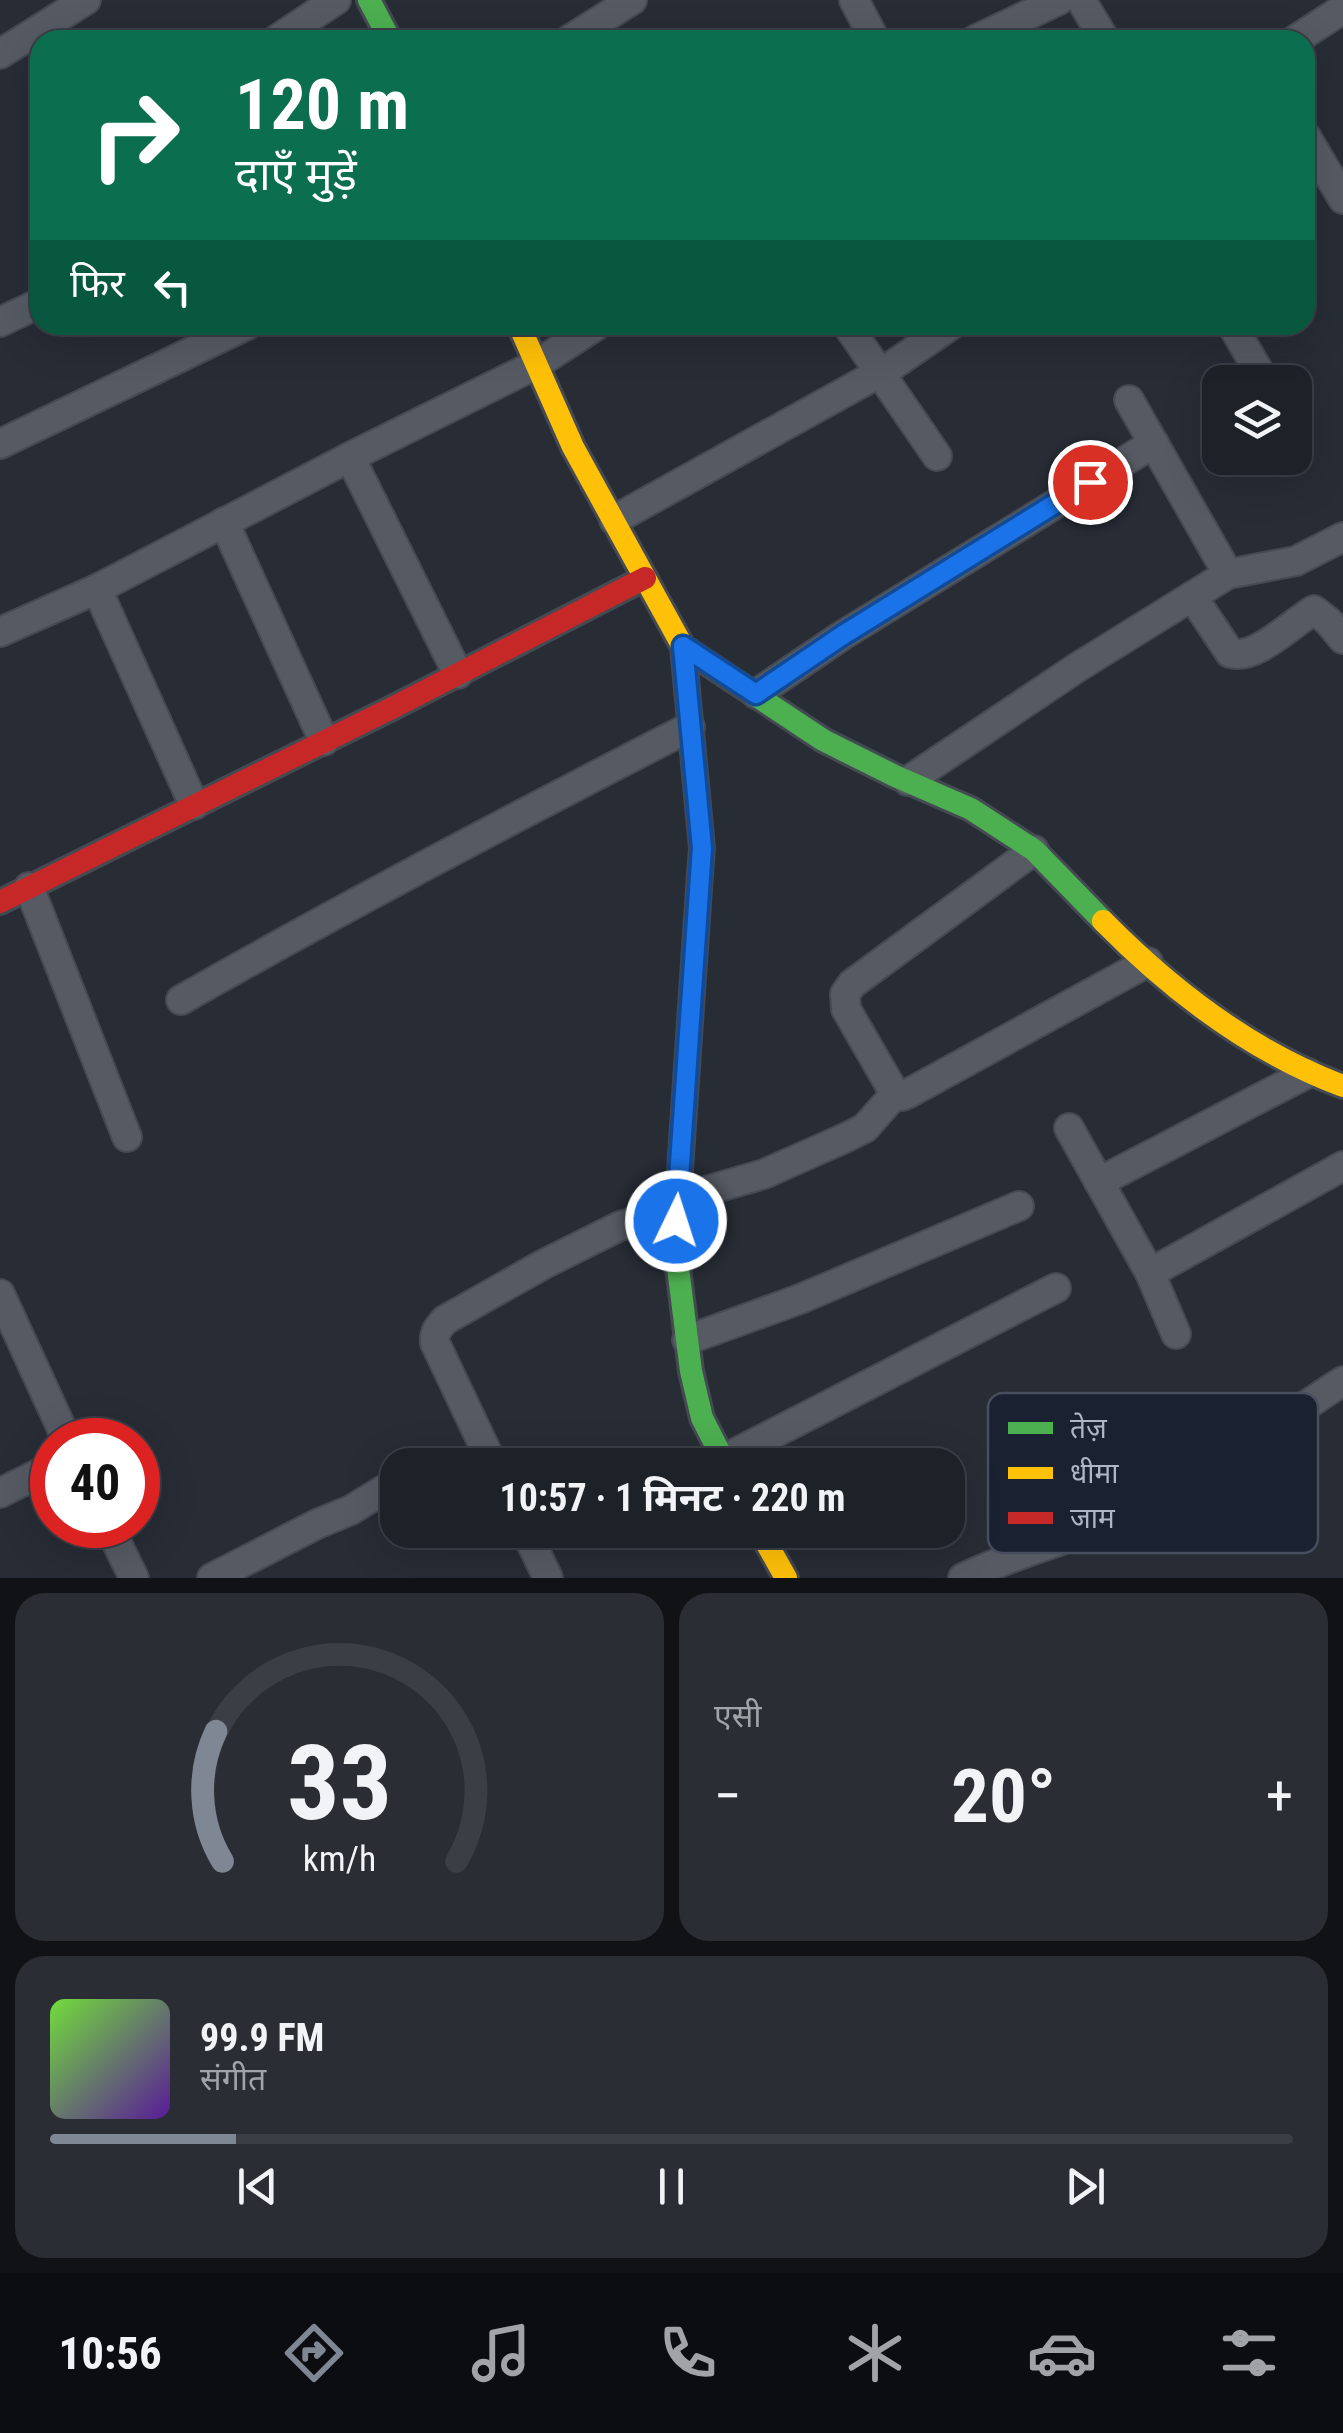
<!DOCTYPE html>
<html lang="hi">
<head>
<meta charset="utf-8">
<style>
	body { margin:0; font-family:"Roboto Condensed","Noto Sans Devanagari",sans-serif; background:#2a2e34; color:#f1f3f6; height:100vh; display:flex; flex-direction:column; font-size:38px; white-space:nowrap }
	* { box-sizing:border-box; margin:0 }
	p { font-size:32px; color:#a0a3a8 }
	.icon { flex:none; width:55px; height:55px; fill:none; stroke:currentColor; stroke-width:2; stroke-linecap:round; stroke-linejoin:round }
	.map { position:relative; height:1578px; overflow:hidden }
	.side { display:flex; flex-direction:column; gap:15px; padding:15px; background:#101216; flex:1 }
	.side>* { flex:none }
	.guide { position:absolute; left:30px; top:30px; width:1285px; height:305px; border-radius:30px; box-shadow:0 10px 40px #0002,0 0 0 2px #3b3e45; background:#0b6e4f; color:#fff; overflow:hidden }
	.fabs { position:absolute; left:1202px; top:365px; display:grid; gap:20px }
	.fabs a { display:grid; place-items:center; width:110px; height:110px; border-radius:20px; background:#1d2128; box-shadow:0 10px 40px #0002,0 0 0 2px #3b3e45; font-size:50px }
	.speed { position:absolute; left:30px; top:1418px; display:flex; gap:20px; font-size:50px; font-weight:700; text-align:center }
	.speed>* { display:grid; place-content:center; width:130px; height:130px; border-radius:50%; background:#1d2128; box-shadow:0 10px 40px #0002,0 0 0 2px #3b3e45; line-height:1 }
	.speed .limit { border:15px solid #d22; background:#fff; color:#111 }
	.pin { position:absolute; display:grid; place-items:center; width:85px; height:85px; color:#fff; margin:-42px; border:5px solid #fff; border-radius:50%; box-shadow:0 2px 10px #0007 }
	.me { position:absolute; width:110px; margin:-55px; rotate:4deg; stroke-linejoin:round; filter:drop-shadow(0 0 8px #0008) }
	.turn { display:flex; align-items:center; gap:35px; height:210px; padding:0 40px; font-size:45px }
	.turn .icon { width:130px; height:130px; stroke-width:2.5 }
	.turn b { display:block; font-size:70px; line-height:85px }
	.then { display:flex; align-items:center; height:95px; padding:0 40px; background:#0003; gap:20px; font-size:38px }
	.big { font-size:75px; font-weight:700; line-height:1.1 }
	.side .card { flex:1; display:flex; flex-direction:column; justify-content:center; gap:15px; min-width:0; padding:0 35px; border-radius:30px; background:#2a2e34 }
	.side .dial { align-items:center; gap:0 }
	.dial svg { height:260px; overflow:visible; fill:none; stroke:#3b3e45; stroke-width:7; stroke-linecap:round; text-anchor:middle }
	.dial text { fill:#f1f3f6; stroke:none }
	.song { display:flex; align-items:center; gap:30px }
	.cover { width:120px; height:120px; border-radius:15px; background:linear-gradient(135deg,hsl(100 70% 55%),hsl(270 70% 35%)) }
	.played { height:10px; border-radius:5px; background:linear-gradient(90deg,#7f8694 15%,#3b3e45 15%) }
	.keys { display:flex; justify-content:space-around; direction:ltr }
	.heat { display:flex; justify-content:space-between; align-items:center; font-size:55px; direction:ltr }
	.side .tiles { flex:1; display:grid; gap:15px; grid-template-columns:1fr 1fr }
	.card:last-child { grid-column:span 2 }
	.trip { position:absolute; left:380px; top:1448px; width:585px; height:100px; border-radius:30px; background:#1d2128; box-shadow:0 10px 40px #0002,0 0 0 2px #3b3e45; font-weight:700; line-height:100px; text-align:center }
	.tabs { display:flex; height:160px; justify-content:space-around; align-items:center; background:#0c0d10; color:#a0a3a8 }
	.tabs .icon { width:70px; height:70px }
	.tabs .current { color:#7f8694 }
	.tabs b { font-size:45px; color:#f1f3f6 }
	.map>svg:first-child { display:block }
	.lines { fill:none; stroke-linecap:round; stroke-linejoin:round }
	.street-casing { stroke:#444952; stroke-width:32 }
	.fast-casing { stroke:#444952; stroke-width:28 }
	.slow-casing { stroke:#444952; stroke-width:28 }
	.jam-casing { stroke:#444952; stroke-width:28 }
	.street { stroke:#565a63; stroke-width:28 }
	.fast { stroke:#4caf50; stroke-width:22 }
	.slow { stroke:#ffc107; stroke-width:22 }
	.jam { stroke:#c62828; stroke-width:22 }
	.route-casing { stroke:#114b97; stroke-width:25 }
	.route { stroke:#1a73e8; stroke-width:18 }
	.key { fill:#1a2130; stroke:#474e5d; stroke-width:2.5 }
	.key-label { font-size:28px; fill:#afb7c7 }
</style>
</head>
<body>
<div class="map">
<svg width="1343" height="1578" viewBox="0 0 1343 1578">
	<rect width="100%" height="100%" fill="#272c35"/>
	<g class="lines">
		<defs>
			<g id="street">
				<path d="M854,0L875,40"/>
				<path d="M1081,0L1105,40"/>
				<path d="M276,40L336,0"/>
				<path d="M569,40L632,0"/>
				<path d="M975,40L1059,0"/>
				<path d="M1295,40L1343,9"/>
				<path d="M0,54L86,0"/>
				<path d="M1305,135L1343,199"/>
				<path d="M0,322L40,303"/>
				<path d="M847,325L937,456"/>
				<path d="M1232,325L1265,382"/>
				<path d="M1129,400L1228,574"/>
				<path d="M0,444L247,325"/>
				<path d="M350,457L458,674"/>
				<path d="M614,520L890,367L951,325"/>
				<path d="M224,522L324,741"/>
				<path d="M97,589L194,805"/>
				<path d="M1192,596L1230,653C1255,661 1292,623 1314,610L1328,621L1343,639"/>
				<path d="M0,632L97,589L350,457L537,364L597,325"/>
				<path d="M756,694L843,635L1154,443"/>
				<path d="M908,781L1078,667L1228,574L1296,561L1343,537"/>
				<path d="M1034,850L852,984L845,994L846,1009L895,1094L902,1096L909,1093L1148,962"/>
				<path d="M29,887L127,1137"/>
				<path d="M181,1000C349,904 519,815 690,727"/>
				<path d="M1069,1128L1150,1273L1176,1334"/>
				<path d="M1099,1182L1308,1073"/>
				<path d="M678,1199L764,1174L845,1138L865,1128L895,1094"/>
				<path d="M1150,1273L1343,1166"/>
				<path d="M0,1294L67,1440"/>
				<path d="M687,1340L800,1299L1019,1206"/>
				<path d="M724,1459L1056,1288"/>
				<path d="M493,1465L435,1343C434,1332 438,1328 445,1320L544,1264L620,1226L646,1219L676,1221"/>
				<path d="M0,1493L52,1467"/>
				<path d="M108,1525L134,1578"/>
				<path d="M525,1530L548,1578"/>
				<path d="M212,1578L317,1524L351,1510L398,1481"/>
				<path d="M963,1578C1019,1551 1079,1537 1135,1512C1210,1478 1274,1425 1343,1381"/>
			</g>
			<g id="fast">
				<path d="M369,0L390,40"/>
				<path d="M683,647L823,740L895,776L971,809L1034,850L1103,921"/>
				<path d="M700,874L675,1244L691,1371L702,1418L726,1465"/>
			</g>
			<g id="slow">
				<path d="M519,325L573,447L683,647L702,848L700,874"/>
				<path d="M1103,921C1171,990 1252,1052 1343,1086"/>
				<path d="M759,1530L786,1578"/>
			</g>
			<path id="jam" d="M0,902L392,708L645,578"/>
		</defs>
		<use href="#street" class="street-casing"/>
		<use href="#fast" class="fast-casing"/>
		<use href="#slow" class="slow-casing"/>
		<use href="#jam" class="jam-casing"/>
		<use href="#street" class="street"/>
		<use href="#fast" class="fast"/>
		<use href="#slow" class="slow"/>
		<use href="#jam" class="jam"/>
	</g>
	<g class="lines">
		<defs>
			<path id="route" d="M676,1221L702,848L683,646L756,694L843,635L1090,482"/>
		</defs>
		<use href="#route" class="route-casing"/>
		<use href="#route" class="route"/>
	</g>
	<rect x="988" y="1393" width="330" height="160" rx="15" class="key"/>
	<rect x="1008" y="1422" width="45" height="12" fill="#4caf50"/>
	<rect x="1008" y="1467" width="45" height="12" fill="#ffc107"/>
	<rect x="1008" y="1512" width="45" height="12" fill="#c62828"/>
	<g class="key-label">
		<text x="1070" y="1438">तेज़</text>
		<text x="1070" y="1483">धीमा</text>
		<text x="1070" y="1528">जाम</text>
	</g>
</svg>
<div class="fabs">
<a><svg class="icon" aria-label="layers" viewBox="0 0 24 24"><path d="M12 4l9 5-9 5-9-5zM3 14l9 5 9-5"/></svg></a>
</div>
<div class="speed"><div class="limit">40</div></div>
<div class="pin" style="left:1090px;top:482px;background:#d93025"><svg class="icon" aria-label="arrive" viewBox="0 0 24 24"><path d="M6 21V4h12l-3 4 3 4H6"/></svg></div>
<svg class="me" style="left:676px;top:1221px" viewBox="-20 -20 40 40"><circle r="17" fill="#1a73e8" stroke="#fff" stroke-width="3"/><path d="M0-11L8 9 0 5-8 9z" fill="#fff"/></svg>
<div class="trip">10:57 · 1 मिनट · 220 m</div>
<div class="guide">
<div class="turn"><svg class="icon" aria-label="right" viewBox="0 0 24 24"><path d="M7 20v-9h11M14 6l5 5-5 5"/></svg><div><b>120 m</b>दाएँ मुड़ें</div></div>
<div class="then">फिर<svg class="icon" aria-label="left" viewBox="0 0 24 24"><path d="M17 20v-9H6M10 6l-5 5 5 5"/></svg></div>
</div>
</div>
<section class="side">
<div class="tiles">
<div class="card dial"><svg viewBox="0 0 100 80">
<path d="M14 69A42 42 0 1 1 86 69"/>
<path d="M14 69A42 42 0 0 1 12 29" stroke="#7f8694"/>
<text x="50" y="56" font-size="32" font-weight="700">33</text>
<text x="50" y="72" font-size="11">km/h</text>
</svg></div>
<div class="card"><p>एसी</p>
<div class="heat"><a>−</a><b class="big">20°</b><a>+</a></div>
</div>
<div class="card">
<div class="song"><i class="cover"></i><div><b>99.9 FM</b><p>संगीत</p></div></div>
<div class="played"></div>
<div class="keys"><svg class="icon" aria-label="previous" viewBox="0 0 24 24"><path d="M18 5L8 12l10 7zM5 5v14"/></svg><svg class="icon" aria-label="pause" viewBox="0 0 24 24"><path d="M8 5v14M16 5v14"/></svg><svg class="icon" aria-label="next" viewBox="0 0 24 24"><path d="M6 5l10 7-10 7zM19 5v14"/></svg></div>
</div>
</div>
</section>
<nav class="tabs">
<b>10:56</b>
<svg class="icon current" aria-label="directions" viewBox="0 0 24 24"><path d="M12 3l9 9-9 9-9-9zM9 14v-3h6M13 9l2 2-2 2"/></svg>
<svg class="icon" aria-label="music" viewBox="0 0 24 24"><path d="M9 18V5l10-2v13"/><circle cx="6" cy="18" r="3"/><circle cx="16" cy="16" r="3"/></svg>
<svg class="icon" aria-label="phone" viewBox="0 0 24 24"><path d="M5 4h4l2 5-3 2q2 4 5 5l2-3 5 2v4C11 20 4 13 5 4z"/></svg>
<svg class="icon" aria-label="climate" viewBox="0 0 24 24"><path d="M12 3v18M4 7l16 10M4 17L20 7"/></svg>
<svg class="icon" aria-label="car" viewBox="0 0 24 24"><path d="M5 17H2v-5l4-1 3-4h7l3 4 3 1v5h-3M9 17h6M6 11h13"/><circle cx="7" cy="17" r="2"/><circle cx="17" cy="17" r="2"/></svg>
<svg class="icon" aria-label="filters" viewBox="0 0 24 24"><path d="M4 7h16M4 17h16"/><circle cx="9" cy="7" r="2"/><circle cx="15" cy="17" r="2"/></svg>
</nav>
</body>
</html>
